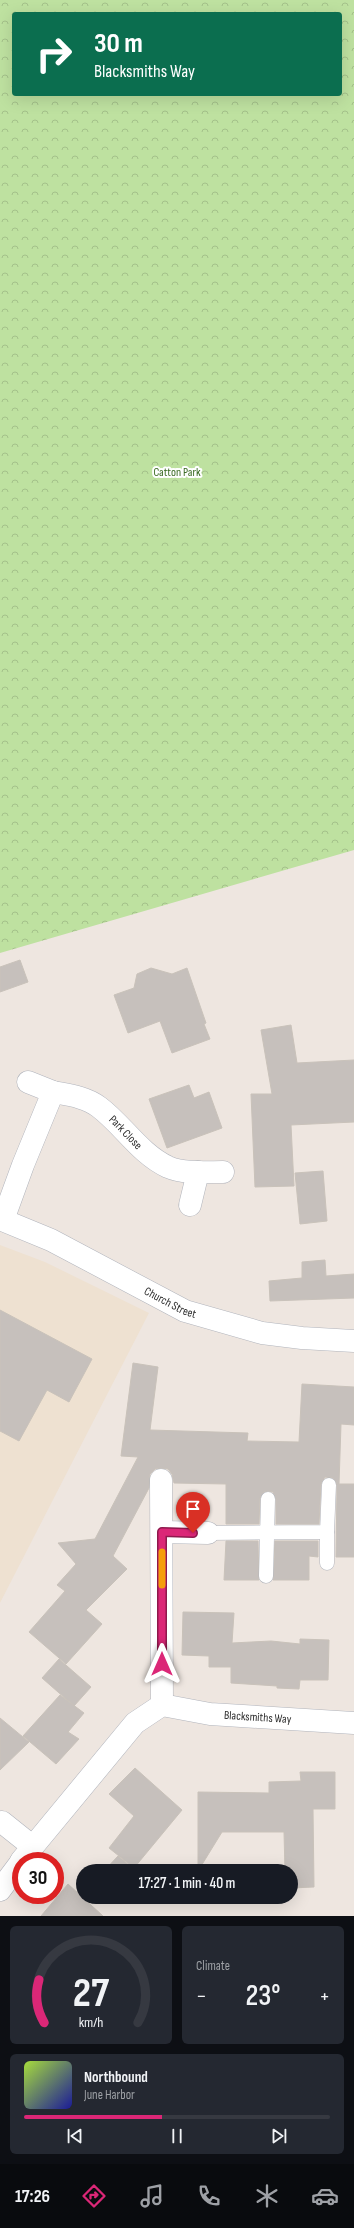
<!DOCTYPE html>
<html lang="en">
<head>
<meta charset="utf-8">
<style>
	body { margin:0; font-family:"Sofia Sans Condensed",sans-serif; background:#242831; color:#f1f3f6; height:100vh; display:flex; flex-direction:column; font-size:15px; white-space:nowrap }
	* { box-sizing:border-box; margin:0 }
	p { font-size:13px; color:#9ea1a6 }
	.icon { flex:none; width:22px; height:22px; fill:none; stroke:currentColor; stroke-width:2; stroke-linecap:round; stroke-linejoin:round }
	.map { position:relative; height:1916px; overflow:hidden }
	.side { display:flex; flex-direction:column; gap:10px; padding:10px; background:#0d0f14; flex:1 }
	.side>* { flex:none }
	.hud { position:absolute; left:12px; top:12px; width:330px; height:84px; border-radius:4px; box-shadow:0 4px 16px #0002; background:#0b6e4f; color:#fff; overflow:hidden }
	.speed { position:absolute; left:12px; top:1852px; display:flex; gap:8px; font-size:20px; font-weight:700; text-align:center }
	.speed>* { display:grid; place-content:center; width:52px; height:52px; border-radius:50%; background:#171b24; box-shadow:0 4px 16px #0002; line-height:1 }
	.speed .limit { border:6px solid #d22; background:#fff; color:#111 }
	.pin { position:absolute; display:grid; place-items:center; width:34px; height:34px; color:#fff; margin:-41px -17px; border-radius:50% 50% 50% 0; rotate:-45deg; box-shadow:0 0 4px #0007 }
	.pin .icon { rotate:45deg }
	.me { position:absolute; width:44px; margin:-22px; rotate:0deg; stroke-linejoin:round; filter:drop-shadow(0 0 3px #0008) }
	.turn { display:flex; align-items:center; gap:14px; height:84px; padding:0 16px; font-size:18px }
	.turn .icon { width:52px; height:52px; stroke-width:2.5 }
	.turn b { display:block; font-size:28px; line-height:34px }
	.big { font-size:30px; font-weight:600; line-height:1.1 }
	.side .widget { flex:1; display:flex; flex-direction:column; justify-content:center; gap:6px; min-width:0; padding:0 14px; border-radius:6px; background:#242831 }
	.side .dial { align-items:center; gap:0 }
	.dial svg { height:104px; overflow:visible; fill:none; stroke:#363941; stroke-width:7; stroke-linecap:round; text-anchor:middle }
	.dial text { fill:#f1f3f6; stroke:none }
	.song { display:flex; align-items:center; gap:12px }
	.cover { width:48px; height:48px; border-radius:6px; background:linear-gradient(135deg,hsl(80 70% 55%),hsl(240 70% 35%)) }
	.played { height:4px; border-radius:2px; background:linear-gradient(90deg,#db2777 45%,#363941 45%) }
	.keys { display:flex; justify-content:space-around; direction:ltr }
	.heat { display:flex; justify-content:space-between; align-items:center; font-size:22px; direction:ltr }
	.side .tiles { flex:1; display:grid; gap:10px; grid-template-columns:1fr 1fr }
	.widget:last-child { grid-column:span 2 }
	.trip { position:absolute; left:76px; top:1864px; width:222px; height:40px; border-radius:20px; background:#171b24; box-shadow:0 4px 16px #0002; font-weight:600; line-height:40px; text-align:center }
	.tabs { display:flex; height:64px; justify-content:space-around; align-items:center; background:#090b0e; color:#9ea1a6 }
	.tabs .icon { width:28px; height:28px }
	.tabs .selected { color:#db2777 }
	.tabs b { font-size:18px; color:#f1f3f6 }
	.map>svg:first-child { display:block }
	.education { fill:#eee1d1 }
	.park { fill:url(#park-crowns); fill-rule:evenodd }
	.building { fill:#c6c0bc; stroke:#c9c2ba }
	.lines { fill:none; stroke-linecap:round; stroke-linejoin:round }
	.lane-casing { stroke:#b1b4bc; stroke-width:15 }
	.street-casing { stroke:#b1b4bc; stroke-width:23 }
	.secondary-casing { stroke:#b1b4bc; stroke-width:23 }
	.lane { stroke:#fff; stroke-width:14 }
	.street { stroke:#fff; stroke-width:22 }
	.secondary { stroke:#fff; stroke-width:22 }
	.route-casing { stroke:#8e194d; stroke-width:10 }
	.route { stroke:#db2777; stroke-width:7 }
	.slow { stroke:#f59e0b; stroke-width:7 }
	.labels { text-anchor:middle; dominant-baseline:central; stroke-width:4; stroke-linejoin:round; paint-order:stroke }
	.park-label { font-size:12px; fill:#37681f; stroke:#fff }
	.street-label { font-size:12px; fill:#2d2d2d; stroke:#fff }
</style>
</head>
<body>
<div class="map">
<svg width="354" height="1916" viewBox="0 0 354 1916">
	<defs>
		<pattern id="park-crowns" width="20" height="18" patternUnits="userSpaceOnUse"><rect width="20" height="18" fill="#bee1a0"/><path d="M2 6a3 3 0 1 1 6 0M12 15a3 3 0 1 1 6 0" fill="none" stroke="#a4c18a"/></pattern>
	</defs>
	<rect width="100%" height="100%" fill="#eee6e0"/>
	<path class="education" d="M0,1245L45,1262L149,1313L0,1603Z"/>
	<path class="park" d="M0,0H354V850L0,953ZM14,14H340V94H14Z"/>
	<g class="building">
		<path d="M20,960L28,982L0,992V967Z"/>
		<path d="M151,968L172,974L187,968L206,1023L204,1024L210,1039L172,1053L160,1021L128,1033L114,995L134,988L137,974Z"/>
		<path d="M291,1025L297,1063L354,1060V1122L291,1125L294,1186L255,1187L251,1094H272L261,1030Z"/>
		<path d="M189,1085L194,1098L209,1092L222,1128L167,1148L149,1099Z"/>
		<path d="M323,1171L327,1221L300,1224L295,1173Z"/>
		<path d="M325,1260L326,1276L354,1274V1298L270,1301L269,1281L302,1278V1262Z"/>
		<path d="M0,1310L92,1359L69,1402L47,1390L19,1441L0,1431Z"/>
		<path d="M133,1363L158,1367L150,1430L248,1433L247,1441L299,1442L302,1384L354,1387V1425L341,1424L339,1484H354V1557H336L337,1485L333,1478L325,1477L321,1484L319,1524H276V1499L273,1492L268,1491L264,1492L260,1498L259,1524H226V1484L174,1483L172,1474L168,1469L161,1468L155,1469L150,1474L149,1488L113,1556L127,1569L86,1610L102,1624L66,1664L29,1632L65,1591L57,1585L76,1564L58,1543L95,1539L138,1457L121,1456Z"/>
		<path d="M226,1541H258L259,1580H224Z"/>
		<path d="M275,1541H318V1557L309,1556V1580H273Z"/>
		<path d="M183,1612L234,1613L232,1643L271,1641L300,1644V1639L329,1640L328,1680H300L299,1689L277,1688V1686L231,1683V1667H209V1656L182,1655Z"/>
		<path d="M59,1659L91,1687L74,1706L42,1678Z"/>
		<path d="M60,1695L84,1713L68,1732L79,1739L56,1764L23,1736Z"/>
		<path d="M0,1718L29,1742L0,1770Z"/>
		<path d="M135,1768L182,1810L134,1868L109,1848L134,1816L109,1794Z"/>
		<path d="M300,1772H335V1809H313L314,1887L291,1888V1871H285L284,1832H222L198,1871V1792L269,1793V1782L301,1781Z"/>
		<path d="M118,1856L136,1871H104Z"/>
		<path d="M68,1884L103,1916H41Z"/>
	</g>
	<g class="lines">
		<defs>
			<g id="lane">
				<path d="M327,1532V1563"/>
				<path d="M208,1533L327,1532L329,1485"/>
				<path d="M266,1576L268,1499"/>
			</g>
			<g id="street">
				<path d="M28,1082L53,1092"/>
				<path d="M190,1205L198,1172"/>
				<path id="s1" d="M3,1220L23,1165L53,1092C69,1095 86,1097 99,1107C123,1125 140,1154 168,1167C184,1174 206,1172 223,1172"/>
				<path d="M161,1480L162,1705"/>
				<path d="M163,1532L208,1533"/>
				<path d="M2,1822L32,1846"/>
				<path id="s2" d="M21,1861L135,1723L162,1705L210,1714L354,1723"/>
				<path d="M0,1890L21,1862"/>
			</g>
			<g id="secondary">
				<path id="s3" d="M0,1219L51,1240L185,1311L262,1333L302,1338L354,1341"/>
			</g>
		</defs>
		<use href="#lane" class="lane-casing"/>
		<use href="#street" class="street-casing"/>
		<use href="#secondary" class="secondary-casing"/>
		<use href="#lane" class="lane"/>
		<use href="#street" class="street"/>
		<use href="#secondary" class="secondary"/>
	</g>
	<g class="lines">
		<defs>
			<path id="route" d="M162,1664V1532L193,1533"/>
		</defs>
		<use href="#route" class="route-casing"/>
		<use href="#route" class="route"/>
		<path class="slow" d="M162,1585V1552"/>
	</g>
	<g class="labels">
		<g class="park-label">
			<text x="177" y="472">Catton Park</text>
		</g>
		<g class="street-label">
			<text stroke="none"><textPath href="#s1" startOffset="223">Park Close</textPath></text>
			<text stroke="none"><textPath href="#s3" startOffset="190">Church Street</textPath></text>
			<text stroke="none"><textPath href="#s2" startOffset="308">Blacksmiths Way</textPath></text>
		</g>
	</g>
</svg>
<div class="speed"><div class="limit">30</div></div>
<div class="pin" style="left:193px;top:1533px;background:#d93025"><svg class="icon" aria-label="arrive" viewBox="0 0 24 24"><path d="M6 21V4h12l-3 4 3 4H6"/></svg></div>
<svg class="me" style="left:162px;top:1664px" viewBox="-20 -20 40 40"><path d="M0-17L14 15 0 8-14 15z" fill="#db2777" stroke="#fff" stroke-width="4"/></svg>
<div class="trip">17:27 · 1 min · 40 m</div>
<div class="hud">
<div class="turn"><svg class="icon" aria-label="right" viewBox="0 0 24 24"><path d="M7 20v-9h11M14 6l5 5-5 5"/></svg><div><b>30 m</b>Blacksmiths Way</div></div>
</div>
</div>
<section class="side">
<div class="tiles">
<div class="widget dial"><svg viewBox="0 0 100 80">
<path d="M14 69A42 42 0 1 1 86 69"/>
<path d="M14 69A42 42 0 0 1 10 36" stroke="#db2777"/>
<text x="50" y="56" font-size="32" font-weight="700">27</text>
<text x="50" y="72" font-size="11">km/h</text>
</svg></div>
<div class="widget"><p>Climate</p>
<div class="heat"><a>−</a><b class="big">23°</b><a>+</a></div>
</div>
<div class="widget">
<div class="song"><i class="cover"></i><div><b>Northbound</b><p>June Harbor</p></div></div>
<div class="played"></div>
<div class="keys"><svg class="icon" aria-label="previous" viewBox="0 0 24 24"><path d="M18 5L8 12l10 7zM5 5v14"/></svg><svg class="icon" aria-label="pause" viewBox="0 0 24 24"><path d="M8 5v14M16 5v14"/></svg><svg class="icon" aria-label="next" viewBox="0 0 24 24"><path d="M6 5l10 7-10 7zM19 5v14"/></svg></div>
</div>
</div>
</section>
<nav class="tabs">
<b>17:26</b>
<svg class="icon selected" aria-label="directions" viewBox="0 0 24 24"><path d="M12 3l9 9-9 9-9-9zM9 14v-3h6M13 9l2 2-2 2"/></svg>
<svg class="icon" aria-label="music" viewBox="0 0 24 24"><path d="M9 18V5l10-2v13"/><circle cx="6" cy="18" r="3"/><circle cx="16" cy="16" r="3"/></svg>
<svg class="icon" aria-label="phone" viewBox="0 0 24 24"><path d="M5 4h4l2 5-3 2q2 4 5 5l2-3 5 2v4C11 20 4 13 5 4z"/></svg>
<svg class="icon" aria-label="climate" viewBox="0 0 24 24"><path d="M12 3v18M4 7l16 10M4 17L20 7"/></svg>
<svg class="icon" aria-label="car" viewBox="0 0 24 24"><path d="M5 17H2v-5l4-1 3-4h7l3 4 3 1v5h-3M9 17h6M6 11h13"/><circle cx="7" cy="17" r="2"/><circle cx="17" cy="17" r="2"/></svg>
</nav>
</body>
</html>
